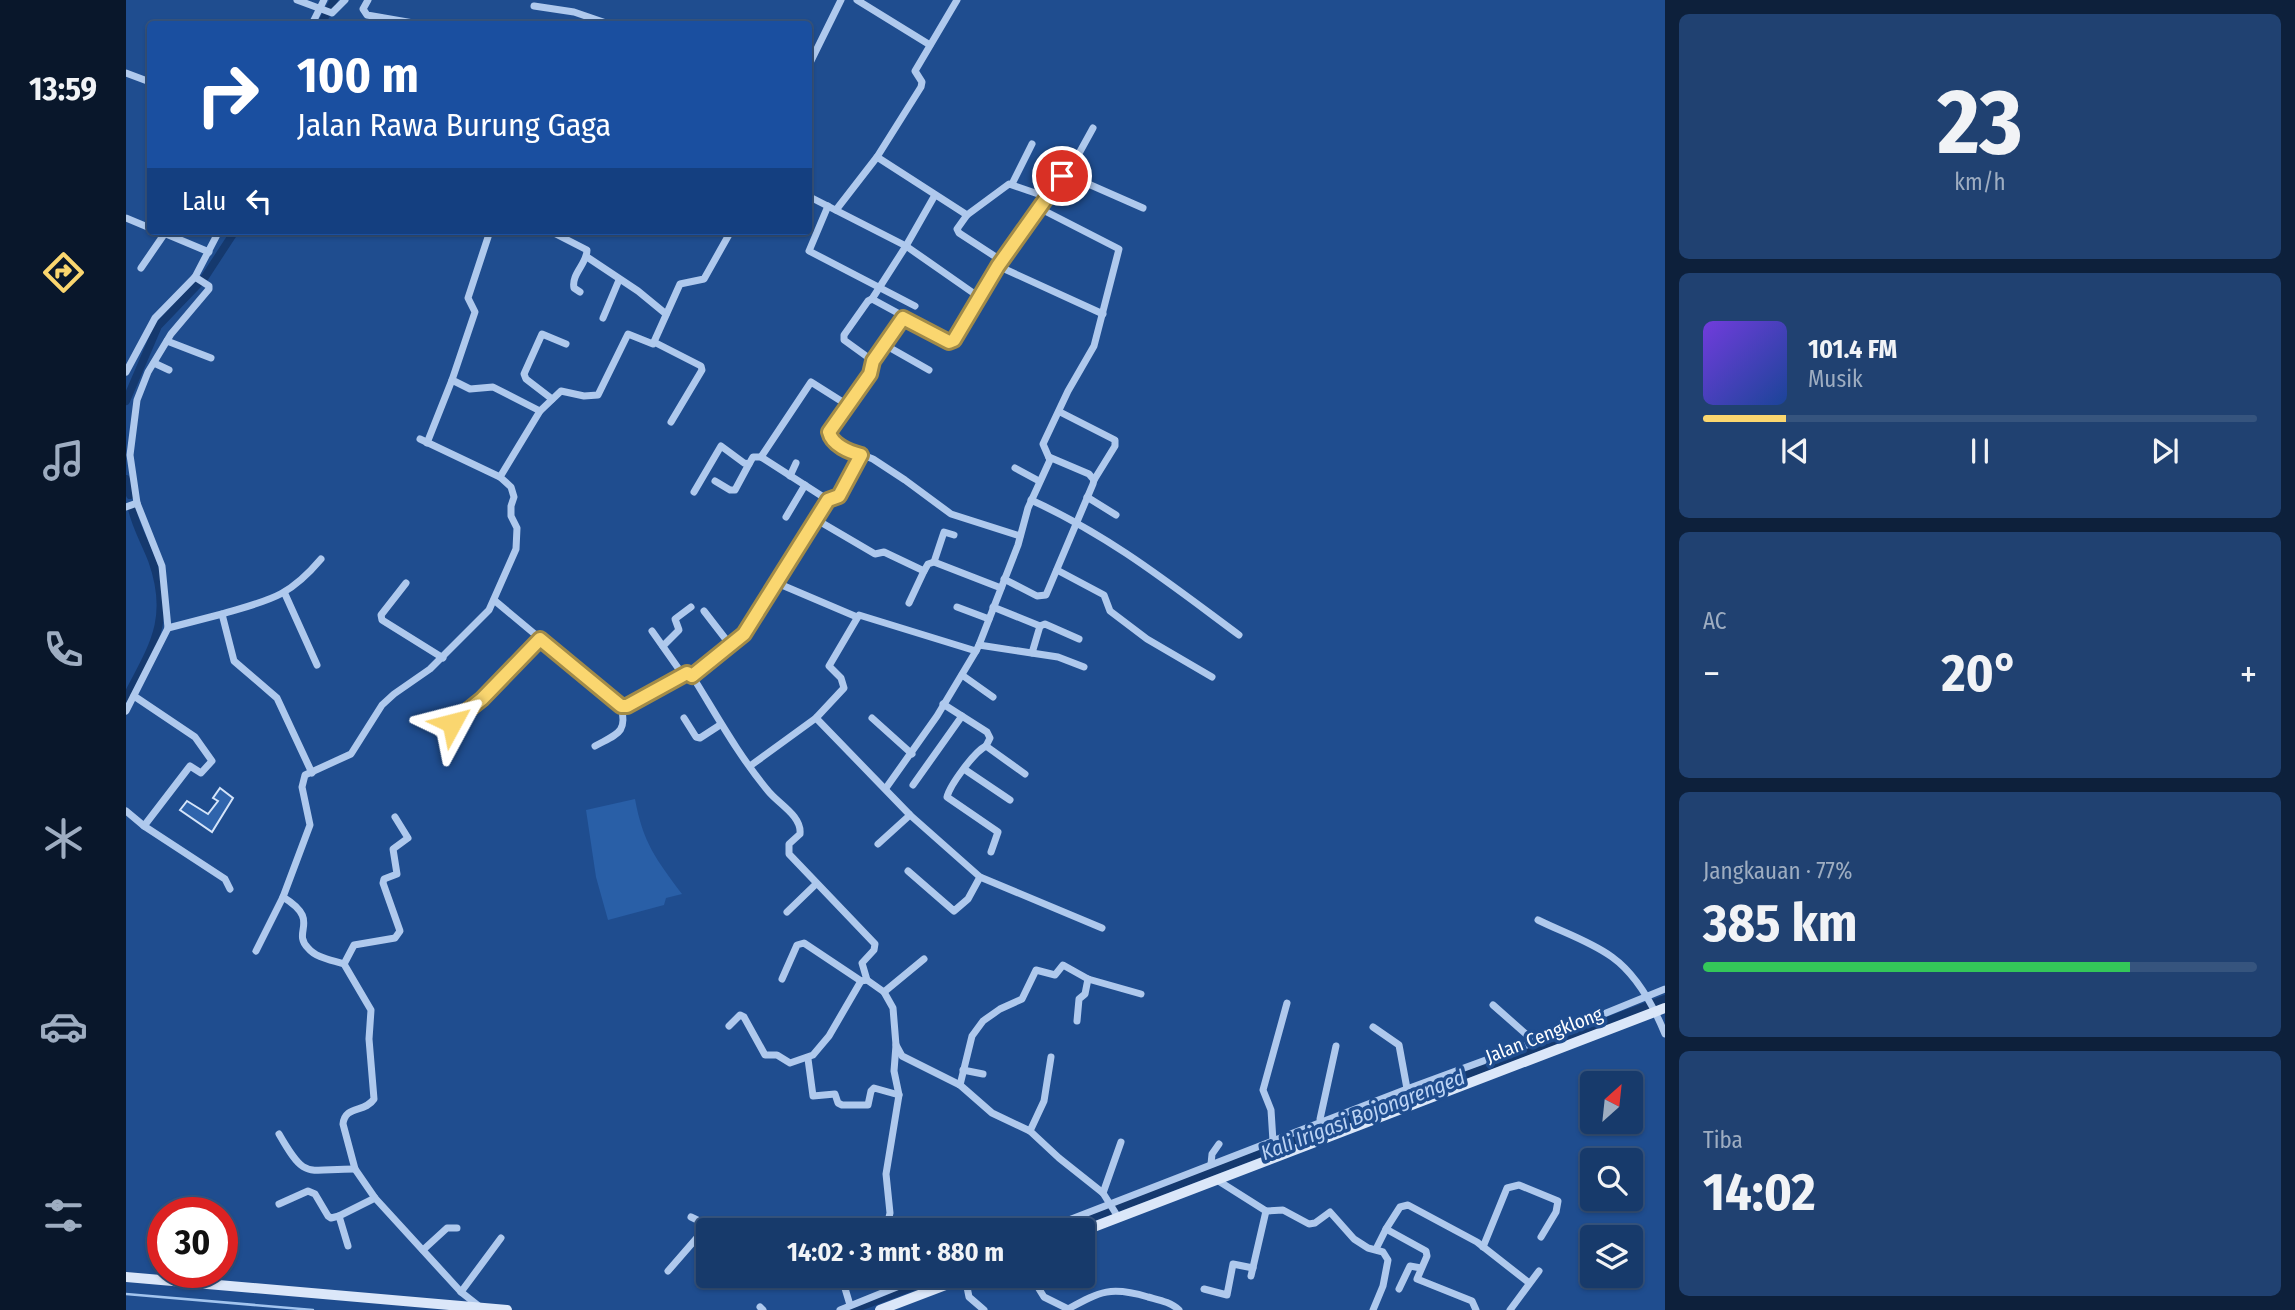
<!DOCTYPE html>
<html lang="id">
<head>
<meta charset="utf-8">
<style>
	body { margin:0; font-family:"Fira Sans Condensed",sans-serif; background:#204171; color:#f1f3f6; height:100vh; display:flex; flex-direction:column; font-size:26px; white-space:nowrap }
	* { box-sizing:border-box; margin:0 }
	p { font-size:23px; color:#9eadc1 }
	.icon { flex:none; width:38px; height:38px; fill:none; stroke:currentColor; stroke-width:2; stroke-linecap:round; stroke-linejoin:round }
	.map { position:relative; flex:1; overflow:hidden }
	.side { display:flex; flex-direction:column; gap:14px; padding:14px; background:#0d203b; width:630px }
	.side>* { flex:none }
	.top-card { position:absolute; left:21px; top:21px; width:665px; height:214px; border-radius:7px; box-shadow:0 2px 5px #0004,0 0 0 2px #36547e; background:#1a4fa0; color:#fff; overflow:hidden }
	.needle { width:46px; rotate:27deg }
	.controls { position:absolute; left:1454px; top:1071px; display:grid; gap:14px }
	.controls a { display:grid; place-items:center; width:63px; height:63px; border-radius:7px; background:#173a6b; box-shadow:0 2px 5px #0004,0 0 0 2px #36547e; font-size:35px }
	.speed { position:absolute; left:21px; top:1197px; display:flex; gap:14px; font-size:35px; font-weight:700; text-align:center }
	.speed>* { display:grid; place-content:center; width:91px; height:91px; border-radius:50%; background:#173a6b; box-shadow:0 2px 5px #0004,0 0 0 2px #36547e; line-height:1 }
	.speed .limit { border:10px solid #d22; background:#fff; color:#111 }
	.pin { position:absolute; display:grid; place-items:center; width:60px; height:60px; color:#fff; margin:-30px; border:4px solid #fff; border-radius:50%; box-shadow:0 2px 7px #0007 }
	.me { position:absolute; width:77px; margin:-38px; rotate:52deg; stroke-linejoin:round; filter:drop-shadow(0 0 5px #0008) }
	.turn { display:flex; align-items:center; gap:24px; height:147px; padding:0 35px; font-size:32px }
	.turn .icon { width:91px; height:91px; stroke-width:2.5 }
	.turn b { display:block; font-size:49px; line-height:60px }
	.then { display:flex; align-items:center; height:66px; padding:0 35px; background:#0003; gap:14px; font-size:26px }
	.big { font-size:52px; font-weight:700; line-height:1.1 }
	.side .tile { flex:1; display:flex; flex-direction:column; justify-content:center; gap:10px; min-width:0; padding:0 24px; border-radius:10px; background:#204171 }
	.side .dial { align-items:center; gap:0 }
	.dial b { font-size:91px; line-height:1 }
	.song { display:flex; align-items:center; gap:21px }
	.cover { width:84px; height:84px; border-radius:10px; background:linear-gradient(135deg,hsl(260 70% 55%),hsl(220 70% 35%)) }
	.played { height:7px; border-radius:4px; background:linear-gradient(90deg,#fad66f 15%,#36547e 15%) }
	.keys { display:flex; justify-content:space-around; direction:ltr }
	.heat { display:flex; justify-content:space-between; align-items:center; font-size:38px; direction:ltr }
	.charge { height:10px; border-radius:5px; background:linear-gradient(90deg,#34c759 77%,#36547e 0) }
	.trip { position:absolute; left:570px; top:1218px; width:399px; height:70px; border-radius:7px; background:#173a6b; box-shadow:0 2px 5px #0004,0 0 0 2px #36547e; font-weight:700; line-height:70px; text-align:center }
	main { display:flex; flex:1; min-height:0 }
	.tab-bar { display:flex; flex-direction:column; width:126px; justify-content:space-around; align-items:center; background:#09172b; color:#9eadc1 }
	.tab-bar .icon { width:49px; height:49px }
	.tab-bar .selected { color:#fad66f }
	.tab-bar b { font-size:32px; color:#f1f3f6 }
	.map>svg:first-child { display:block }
	.green { fill:#295fa7 }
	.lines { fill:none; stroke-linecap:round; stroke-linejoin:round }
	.stream { stroke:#a2c4ee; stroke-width:2.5 }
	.canal { stroke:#15396e; stroke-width:8 }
	.building { fill:#2f64ac; stroke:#d4e4f9; stroke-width:2 }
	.street { stroke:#afc9ed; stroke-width:7 }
	.secondary { stroke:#dbe7f9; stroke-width:10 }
	.route-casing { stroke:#a28b48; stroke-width:18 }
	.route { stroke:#fad66f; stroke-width:12 }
	.labels { text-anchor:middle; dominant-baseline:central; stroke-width:7; stroke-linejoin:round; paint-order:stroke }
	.street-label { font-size:19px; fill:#fff; stroke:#1f4d8f }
	.water-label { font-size:21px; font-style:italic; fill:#bbd3f4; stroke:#1f4d8f }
</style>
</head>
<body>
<main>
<nav class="tab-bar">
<b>13:59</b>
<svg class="icon selected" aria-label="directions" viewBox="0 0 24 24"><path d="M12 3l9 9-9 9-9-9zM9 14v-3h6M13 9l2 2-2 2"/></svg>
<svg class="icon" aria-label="music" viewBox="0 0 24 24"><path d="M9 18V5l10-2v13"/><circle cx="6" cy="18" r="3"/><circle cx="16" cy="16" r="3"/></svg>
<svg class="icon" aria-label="phone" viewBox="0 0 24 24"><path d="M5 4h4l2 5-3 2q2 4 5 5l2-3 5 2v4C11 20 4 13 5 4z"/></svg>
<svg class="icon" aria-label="climate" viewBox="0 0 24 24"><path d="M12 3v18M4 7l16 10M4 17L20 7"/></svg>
<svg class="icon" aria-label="car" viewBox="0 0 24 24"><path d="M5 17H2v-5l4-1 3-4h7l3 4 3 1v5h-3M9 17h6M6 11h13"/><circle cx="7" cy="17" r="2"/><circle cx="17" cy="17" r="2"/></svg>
<svg class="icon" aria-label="filters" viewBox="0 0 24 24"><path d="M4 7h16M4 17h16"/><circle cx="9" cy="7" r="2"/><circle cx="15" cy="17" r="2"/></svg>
</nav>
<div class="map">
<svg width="1539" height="1310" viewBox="0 0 1539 1310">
	<rect width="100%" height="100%" fill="#1f4d8f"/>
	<path class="green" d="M509,799C517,843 530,859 556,894L540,898L538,905L482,920L470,877L460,810Z"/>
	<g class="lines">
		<path class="stream" d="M0,1294L187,1310"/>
		<g class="canal">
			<path d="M195,24L208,0"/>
			<path d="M0,401L32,326L79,277L109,231"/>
			<path d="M0,479L4,495"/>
			<path d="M0,698C27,646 47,619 26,560C19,542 10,527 6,509"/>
			<path d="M934,1230L1539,999"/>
			<path d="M726,1310L815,1276"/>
		</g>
	</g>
	<path class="building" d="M94,788L107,798L86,832L54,810L61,801L82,814L92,801L87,798Z"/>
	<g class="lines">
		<g class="street">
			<path d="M171,0L206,13L219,0"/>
			<path d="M242,0L237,9L241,15L293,24"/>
			<path d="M731,0L804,45"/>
			<path d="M408,6L448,12L483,24"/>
			<path d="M186,24L198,0"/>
			<path d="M682,67L715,0"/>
			<path d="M0,73L24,82"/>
			<path d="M940,177L967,128"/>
			<path d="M886,184L906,144"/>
			<path d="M809,195L780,246L746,299L825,342L872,266L921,197L883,184L841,215L751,157L795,87L796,82L789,71L831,0"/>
			<path d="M682,196L780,246L853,297"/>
			<path d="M921,197L936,176L951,179L1017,208"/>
			<path d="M702,206L683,251L789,306"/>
			<path d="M710,210L751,157"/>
			<path d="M841,215L831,229L833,233L876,261"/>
			<path d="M0,218L24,228"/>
			<path d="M33,231L83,252"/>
			<path d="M364,231L342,298L349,312L326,380L344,389L367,387L414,411"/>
			<path d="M424,231L461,250C461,264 445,274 448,288L454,292"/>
			<path d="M461,257L512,291L540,314"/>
			<path d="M872,266L977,314"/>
			<path d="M15,268L39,233"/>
			<path d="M746,299L742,301L718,335V340L747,361"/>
			<path d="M477,318L493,280"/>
			<path d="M777,318L747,361L744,374L723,406L704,429L703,436L714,446L747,459L779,480L825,514L894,536"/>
			<path d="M41,341L85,358"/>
			<path d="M528,342L575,366L576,370L545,422"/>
			<path d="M759,345L803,370"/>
			<path d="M28,363L43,370"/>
			<path d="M0,372L29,318L69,277L93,231"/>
			<path d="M426,399L400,379L398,374L416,334L440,344"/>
			<path d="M934,412L989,440V446L968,480"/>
			<path d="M294,439L374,477"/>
			<path d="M301,443L326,380"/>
			<path d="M635,457L685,382L723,406"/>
			<path d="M889,468L913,481"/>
			<path d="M664,476L670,463"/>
			<path d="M589,481L604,490H609L623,464"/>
			<path d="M568,492L595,446L618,463L623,464L627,457H635L702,500L713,496L735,455"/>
			<path d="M961,497L990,515"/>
			<path d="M905,500C984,536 1044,584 1113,635"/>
			<path d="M0,507L11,503"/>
			<path d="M660,517L679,485"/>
			<path d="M691,520L749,554L758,552L798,571L802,564L808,562L875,588"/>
			<path d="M808,562L818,532L828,535"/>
			<path d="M931,570L978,595L984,611L1021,639L1086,677"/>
			<path d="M878,579L911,596L920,595L967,484L968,480L963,474L923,457"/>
			<path d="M280,583L255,615L256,620L317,658"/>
			<path d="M651,583L731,617"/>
			<path d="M159,594L191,665"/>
			<path d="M368,600L495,706H501L557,675L565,674C590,714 612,755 643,792C653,804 676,816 674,834L663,844V854L749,944L748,950L736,963L741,980L758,992L767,1008L770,1045L776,1056L834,1085L866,1113L904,1131L933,1158L977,1193L992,1217"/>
			<path d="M783,603L798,571"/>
			<path d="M831,607L863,619"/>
			<path d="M867,607L914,626L906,653"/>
			<path d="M578,611L605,646"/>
			<path d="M96,614C143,600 162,598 195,559"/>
			<path d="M914,626L919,624L953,639"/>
			<path d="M42,628L96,614L108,661L151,698L186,773"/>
			<path d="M526,631L557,675"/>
			<path d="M853,645L932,657L958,667"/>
			<path d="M537,646L553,630L549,619L565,607"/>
			<path d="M836,675L867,697"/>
			<path d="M566,676L618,634L702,500"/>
			<path d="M8,696L69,737L86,761L75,773L64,766L18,826"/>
			<path d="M817,704L861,732L864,738L860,746L899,774"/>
			<path d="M0,711L42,628L36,566L11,503L4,455L11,400L22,372L45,334L83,289V286L69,277"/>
			<path d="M558,718L570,737L574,738L594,725"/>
			<path d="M690,718L784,815L854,877L976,928"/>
			<path d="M746,718L786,754"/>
			<path d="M312,733L356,699L414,639"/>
			<path d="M469,746C491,734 502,733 495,706"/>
			<path d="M860,746C848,752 824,785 821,797L872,832L865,852"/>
			<path d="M624,766L690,718L718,688L715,678L703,666L733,615L850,651L853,645L892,545L902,508L924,460L917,444L942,391L968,346L993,249L913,208"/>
			<path d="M838,769L884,800"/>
			<path d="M787,785L836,716"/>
			<path d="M760,788L811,716L850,651"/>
			<path d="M0,811L18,826L99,879L104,889"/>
			<path d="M752,844L784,815"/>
			<path d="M782,871L828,911L842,899L854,877"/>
			<path d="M661,912L690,884"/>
			<path d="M1412,920C1436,932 1464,941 1486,957C1511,975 1528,1007 1539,1034"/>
			<path d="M130,951L157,897"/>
			<path d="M218,964L228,945L269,938L274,931L257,883L258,879L271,874L267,849L282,838L269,817"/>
			<path d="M656,979L671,945L678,943L735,981"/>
			<path d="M758,992L798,959"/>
			<path d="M1367,1005L1409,1042"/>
			<path d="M951,1021L953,999L959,994L962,979"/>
			<path d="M603,1026L614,1015L618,1017L639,1055H651L664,1063L687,1055L703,1036L735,981L741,980"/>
			<path d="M1247,1027L1273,1045L1284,1105"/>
			<path d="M682,1059L687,1096L709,1094L712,1103L716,1105H742L745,1091L748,1088L773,1095"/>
			<path d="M837,1070L857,1074"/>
			<path d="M834,1085L846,1036L857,1021L874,1009L896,999L910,970L929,975L937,965L962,979L1015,994"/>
			<path d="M904,1131L918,1101L925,1057"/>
			<path d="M153,1134C180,1181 179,1169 229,1169"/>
			<path d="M1201,1139L1194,1119L1210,1046"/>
			<path d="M1156,1154L1147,1141L1145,1110L1137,1090L1161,1003"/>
			<path d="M1085,1164L1086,1154L1093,1144"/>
			<path d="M1091,1180L1140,1211L1157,1210L1183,1224L1189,1223L1204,1212L1228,1239L1242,1248L1257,1252L1262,1260L1257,1286L1247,1310"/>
			<path d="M977,1193L995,1142"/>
			<path d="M153,1204L182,1191L189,1194L202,1216L205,1218L213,1216"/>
			<path d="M565,1217L592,1230"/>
			<path d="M760,1230L764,1213L760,1174L773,1095L768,1071L770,1045"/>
			<path d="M917,1230L1281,1089L1409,1042L1539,989"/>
			<path d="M222,1246L213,1216L249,1198"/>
			<path d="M1357,1247L1381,1188L1393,1185L1432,1201L1430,1212L1415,1237"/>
			<path d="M1250,1249L1260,1229"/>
			<path d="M297,1250L321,1228H331"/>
			<path d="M542,1271L582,1225"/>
			<path d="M708,1276L718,1285L724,1305"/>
			<path d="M806,1276L811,1288"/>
			<path d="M905,1276L918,1297L942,1309C975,1291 985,1286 1022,1297C1033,1300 1045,1302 1053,1310"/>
			<path d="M1125,1276L1140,1211"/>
			<path d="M839,1277L843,1297L858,1310"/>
			<path d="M718,1285L726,1276"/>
			<path d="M1078,1289L1101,1295L1107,1264L1127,1268"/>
			<path d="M1273,1289L1284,1266L1295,1268"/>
			<path d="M335,1292L375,1238"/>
			<path d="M354,1307L335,1292L249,1198L229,1169L217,1124C219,1105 239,1113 248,1099L243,1039L245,1010L218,964C206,960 190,958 182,948C165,931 196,921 157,897L184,825L176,787L179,775L225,754L256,705L268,694L304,669L363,610L390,549L391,528L385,516V506L388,497L385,487L374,477L414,411L435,391L458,396L472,395L502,334L527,344L554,284L578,279L605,231"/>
			<path d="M634,1307L637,1310"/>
			<path d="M714,1310L798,1276"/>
			<path d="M1350,1310L1346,1301L1291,1279L1301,1256L1300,1251L1260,1229L1274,1207L1282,1205L1351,1242L1402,1282"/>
			<path d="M1384,1310L1413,1271"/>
		</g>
		<g class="secondary">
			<path d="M957,1231L1539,1008"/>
			<path d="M0,1277L381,1310"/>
			<path d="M754,1310L843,1276"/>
		</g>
	</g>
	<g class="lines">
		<defs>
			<path id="route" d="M326,723L356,699L414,639L495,706H501L561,673L566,676L618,634L702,500L713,496L735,455C723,452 706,445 703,432L744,374L747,361L777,318L823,342L828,340L872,266L936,176"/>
		</defs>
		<use href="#route" class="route-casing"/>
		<use href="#route" class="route"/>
	</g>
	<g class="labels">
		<g class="street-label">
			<text transform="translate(1418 1035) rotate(-21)">Jalan Cengklong</text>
		</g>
		<g class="water-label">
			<text transform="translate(1237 1115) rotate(-21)">Kali Irigasi Bojongrenged</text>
		</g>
	</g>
</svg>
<div class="controls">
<a><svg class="needle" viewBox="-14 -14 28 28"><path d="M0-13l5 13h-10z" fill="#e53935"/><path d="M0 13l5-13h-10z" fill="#9eadc1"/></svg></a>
<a><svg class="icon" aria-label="search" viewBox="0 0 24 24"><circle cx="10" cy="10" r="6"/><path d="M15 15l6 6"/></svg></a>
<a><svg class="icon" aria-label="layers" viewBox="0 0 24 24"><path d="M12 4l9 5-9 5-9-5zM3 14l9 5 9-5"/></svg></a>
</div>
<div class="speed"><div class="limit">30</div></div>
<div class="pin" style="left:936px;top:176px;background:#d93025"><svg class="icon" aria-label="arrive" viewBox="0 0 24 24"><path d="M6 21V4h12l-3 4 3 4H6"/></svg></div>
<svg class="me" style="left:326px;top:723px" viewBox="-20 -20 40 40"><path d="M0-17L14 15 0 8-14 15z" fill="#fad66f" stroke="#fff" stroke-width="4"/></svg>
<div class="trip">14:02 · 3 mnt · 880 m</div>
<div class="top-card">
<div class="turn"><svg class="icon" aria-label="right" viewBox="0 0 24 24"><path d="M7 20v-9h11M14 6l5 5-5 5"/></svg><div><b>100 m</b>Jalan Rawa Burung Gaga</div></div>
<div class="then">Lalu<svg class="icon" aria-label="left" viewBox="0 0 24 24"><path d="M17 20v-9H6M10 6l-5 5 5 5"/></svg></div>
</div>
</div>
<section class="side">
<div class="tile dial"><b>23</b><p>km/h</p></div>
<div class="tile">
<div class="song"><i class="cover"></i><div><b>101.4 FM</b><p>Musik</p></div></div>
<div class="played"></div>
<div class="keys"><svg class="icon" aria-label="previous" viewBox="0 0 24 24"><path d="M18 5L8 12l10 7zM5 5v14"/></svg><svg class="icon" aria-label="pause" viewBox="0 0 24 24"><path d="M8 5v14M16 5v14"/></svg><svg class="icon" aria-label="next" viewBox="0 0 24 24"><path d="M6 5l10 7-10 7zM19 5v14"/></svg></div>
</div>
<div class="tile"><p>AC</p>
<div class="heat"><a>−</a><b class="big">20°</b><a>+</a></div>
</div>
<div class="tile"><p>Jangkauan · 77%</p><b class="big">385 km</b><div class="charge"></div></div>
<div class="tile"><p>Tiba</p><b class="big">14:02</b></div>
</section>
</main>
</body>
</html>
